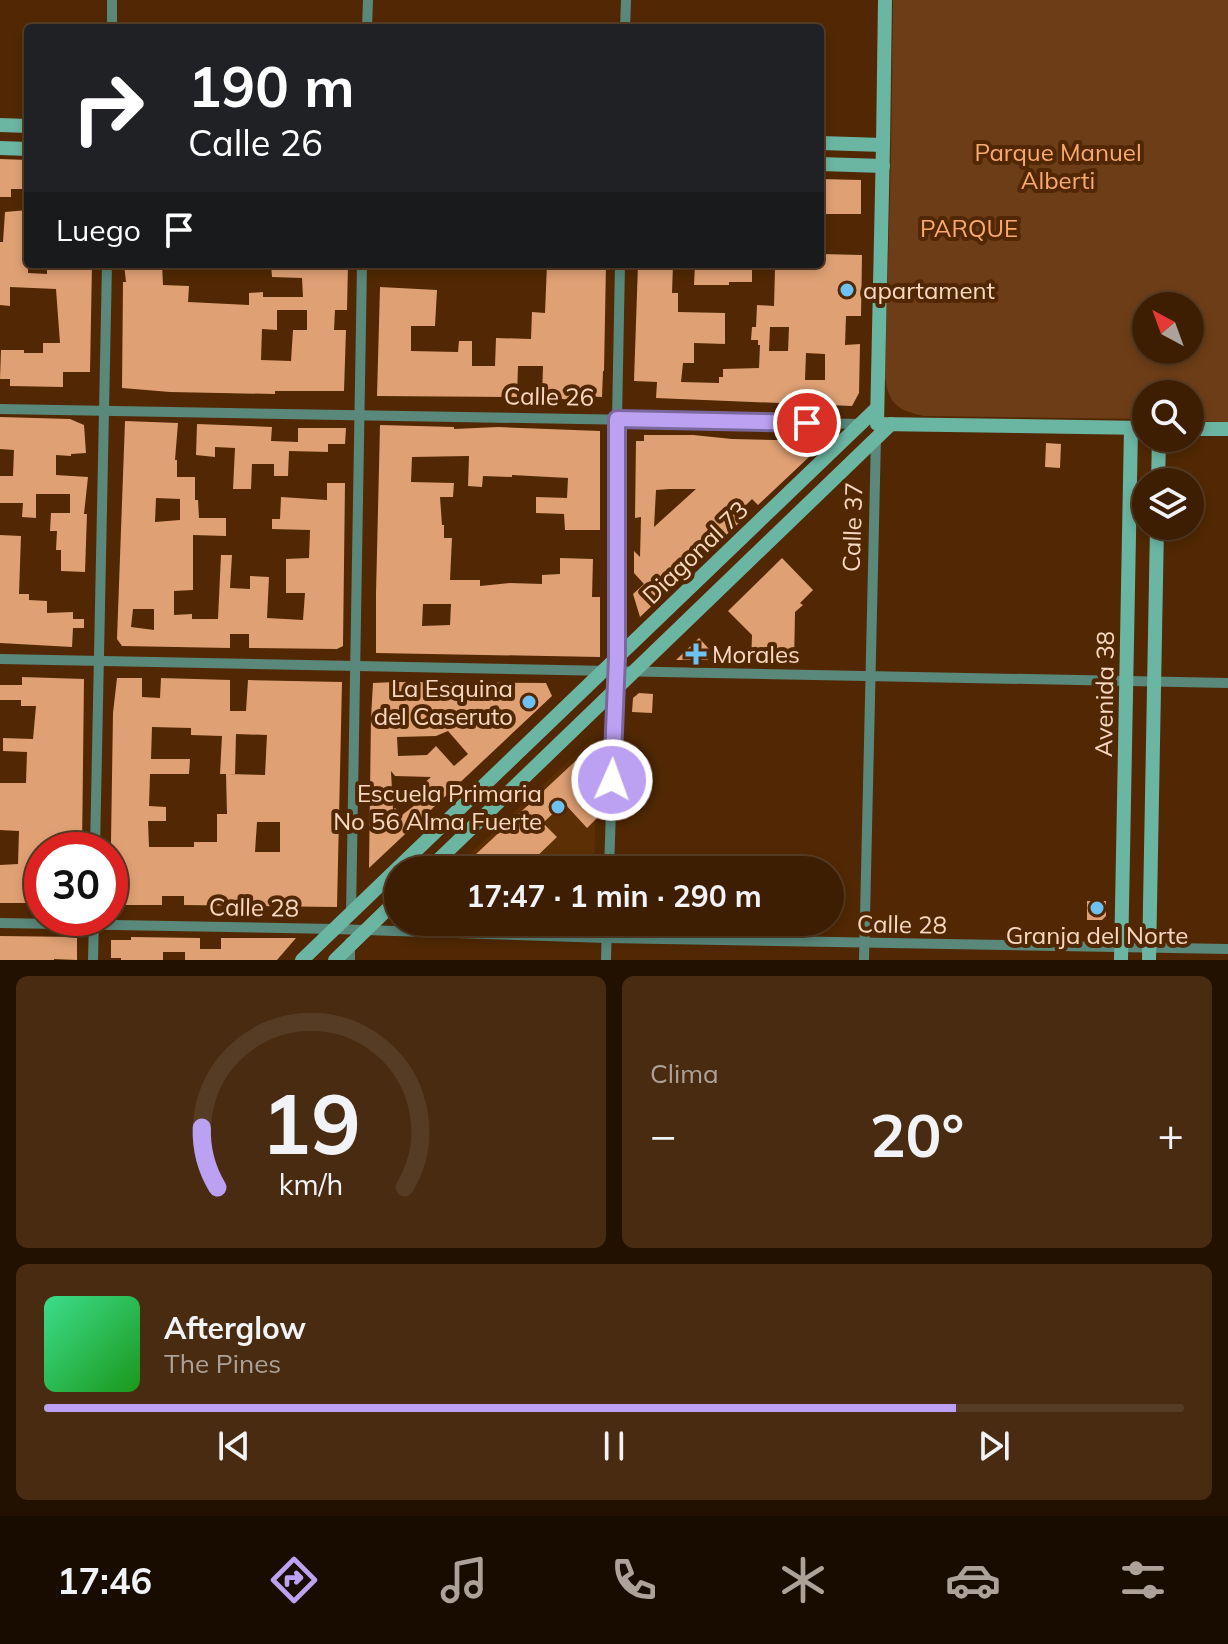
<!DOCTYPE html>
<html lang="es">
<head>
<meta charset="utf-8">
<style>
	body { margin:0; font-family:Mulish,sans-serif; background:#482b11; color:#f1f3f6; height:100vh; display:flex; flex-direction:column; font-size:30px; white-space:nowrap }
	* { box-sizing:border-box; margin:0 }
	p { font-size:26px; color:#ada299 }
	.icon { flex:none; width:44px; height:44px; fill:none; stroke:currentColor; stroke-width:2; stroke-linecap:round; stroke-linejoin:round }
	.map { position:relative; height:960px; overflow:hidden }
	.details { display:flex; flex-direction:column; gap:16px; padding:16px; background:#221001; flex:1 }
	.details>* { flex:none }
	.banner { position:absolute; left:24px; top:24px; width:800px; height:244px; border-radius:8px; box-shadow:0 4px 12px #0003,0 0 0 2px #563c24; background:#202124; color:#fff; overflow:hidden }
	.needle { width:52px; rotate:319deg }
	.controls { position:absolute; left:1132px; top:292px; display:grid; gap:16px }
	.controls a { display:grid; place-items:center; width:72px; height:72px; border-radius:50%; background:#3d1e02; box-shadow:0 4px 12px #0003,0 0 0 2px #563c24; font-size:40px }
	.speed { position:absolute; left:24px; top:832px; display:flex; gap:16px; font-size:40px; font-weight:700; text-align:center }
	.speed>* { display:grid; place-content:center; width:104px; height:104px; border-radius:50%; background:#3d1e02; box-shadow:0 4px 12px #0003,0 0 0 2px #563c24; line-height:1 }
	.speed .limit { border:12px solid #d22; background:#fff; color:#111 }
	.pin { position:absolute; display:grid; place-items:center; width:68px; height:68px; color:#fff; margin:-34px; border:4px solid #fff; border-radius:50%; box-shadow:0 2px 8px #0007 }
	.me { position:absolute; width:88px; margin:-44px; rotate:2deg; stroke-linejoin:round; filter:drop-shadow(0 0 6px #0008) }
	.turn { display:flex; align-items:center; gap:28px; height:168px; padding:0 32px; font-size:36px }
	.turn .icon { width:104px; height:104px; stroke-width:2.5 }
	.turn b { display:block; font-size:56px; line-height:68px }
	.then { display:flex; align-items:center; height:76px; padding:0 32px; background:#0003; gap:16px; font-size:30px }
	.big { font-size:60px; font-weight:700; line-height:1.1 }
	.details .card { flex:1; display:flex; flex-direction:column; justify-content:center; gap:12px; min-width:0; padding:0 28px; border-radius:12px; background:#482b11 }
	.details .dial { align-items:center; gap:0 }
	.dial svg { height:208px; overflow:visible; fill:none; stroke:#563c24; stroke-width:7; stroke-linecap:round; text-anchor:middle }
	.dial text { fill:#f1f3f6; stroke:none }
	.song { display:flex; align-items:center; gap:24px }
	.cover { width:96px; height:96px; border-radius:12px; background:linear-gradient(135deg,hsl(150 70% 55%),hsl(120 70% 35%)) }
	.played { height:8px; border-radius:4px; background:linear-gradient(90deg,#bca0f2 80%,#563c24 80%) }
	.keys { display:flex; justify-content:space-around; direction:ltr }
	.heat { display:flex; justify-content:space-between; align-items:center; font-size:44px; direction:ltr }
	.details .tiles { flex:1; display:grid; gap:16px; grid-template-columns:1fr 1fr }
	.card:last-child { grid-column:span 2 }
	.trip { position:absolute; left:384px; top:856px; width:460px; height:80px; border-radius:40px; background:#3d1e02; box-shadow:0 4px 12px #0003,0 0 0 2px #563c24; font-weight:700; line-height:80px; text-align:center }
	.menu { display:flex; height:128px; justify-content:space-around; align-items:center; background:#180c01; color:#ada299 }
	.menu .icon { width:56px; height:56px }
	.menu .active { color:#bca0f2 }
	.menu b { font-size:36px; color:#f1f3f6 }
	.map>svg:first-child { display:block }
	.built { fill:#5d2f04 }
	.green { fill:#6d3d17; fill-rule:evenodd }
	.building { fill:#dfa074; fill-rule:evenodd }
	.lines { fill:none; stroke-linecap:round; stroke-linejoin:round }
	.street { stroke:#5a887b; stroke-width:10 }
	.secondary { stroke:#6bb6a3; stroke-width:14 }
	.route-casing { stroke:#7a689d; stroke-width:20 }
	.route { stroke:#bca0f2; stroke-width:14 }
	.poi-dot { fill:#6ec2f3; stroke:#512803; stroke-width:3 }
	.labels { text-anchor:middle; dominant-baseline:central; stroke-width:8; stroke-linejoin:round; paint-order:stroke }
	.park-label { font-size:24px; fill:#f9aa70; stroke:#512803 }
	.poi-label { font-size:24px; fill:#f9d8c1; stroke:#512803; text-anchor:start }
	.street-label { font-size:24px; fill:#f9d8c1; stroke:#512803 }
</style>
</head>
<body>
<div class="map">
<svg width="1228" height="960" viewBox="0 0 1228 960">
	<rect width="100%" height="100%" fill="#512803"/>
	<path class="built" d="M592,739L597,744L594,870H453Z"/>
	<path class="green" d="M893,0H1228V422L1190,421V394H1146V419L924,416C899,411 888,404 885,377L891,155ZM1146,306H1190V350H1146Z"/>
	<g class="building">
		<path d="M0,159L28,160V189H11V197H0Z"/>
		<path d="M820,179L861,180V214H820Z"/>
		<path d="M28,210V273L47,274V264H92L90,372H63V387L10,386V379H0L1,350H24V353H43V343H60L56,289L10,287V306L0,305V242H3L5,212Z"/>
		<path d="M820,254L862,255L861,316H846L845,345L860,344L859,393L852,406L656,398L657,382L634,381L638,264H673L672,293H678V312L725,313V344L694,343V363H683L681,382L719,383V377H723V369L759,368L760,345H758V340H751L752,327H756L757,305L774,306L775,269L793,270V264H820ZM770,327H789L788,351H769ZM806,353L825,354V380H805Z"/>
		<path d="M124,264H162L163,285L189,286L188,302L249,305V293L263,292V297H303L302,278L272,277L271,264H348L347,310H335L334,330H346L344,391H275V394L170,392L122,388L123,282H126ZM277,310H307V330H293L291,361L261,360L262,329L277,330Z"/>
		<path d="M547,264H606L604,371H603L602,397L572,396V400L542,397L543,366H518L517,397L377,396L380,287L437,290L435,326H411V351L458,352L459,341H472V366H495L496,338L531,339L532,312L545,313Z"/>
		<path d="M695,264H722L721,268L752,269V282H729V285H694Z"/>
		<path d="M0,417L70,419L84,425L86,453L71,454V456L56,455V475L88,477L84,514H87L85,572L61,571V550H56L57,531H50L51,513H70V494H36V518L22,517L23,503H0V476H13L14,450L0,449Z"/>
		<path d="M125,421L178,423L175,460H177V477H195V500H198L199,518H226V536L193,535V590L174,591V615L192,614V619H218L221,555H232L230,588L250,589V576L269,577L267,618L303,620L305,593H286V559L309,558L310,530L272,529V519H280L281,497L327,500V483H345L343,646L337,649L249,648V634H230V648L122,646L117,639ZM156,498L180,499V520L155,522ZM133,609H154V630L131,627Z"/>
		<path d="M197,424L272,427L271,441L298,442V428H346L345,444H328V452L289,451L288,476H274V464H252L251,489H233L235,448L215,447V457L196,455Z"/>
		<path d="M380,425L454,427V429L498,427L600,431V530H565L564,514L536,513V497L567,498L568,478L512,475V477L483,476L482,487L468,486L469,456L412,457L411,482L454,483L453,497H440L442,525H444V538H452L450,580H480V586L510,583L542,584V575L560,574V558L593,559L592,597H600V657L376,653V594ZM423,604H451L450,625L422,626Z"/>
		<path d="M644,435H693L732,439L826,441L758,505L752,499L738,513L743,519L640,617L633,594L644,584L634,573V551L640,557L641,517L635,518L636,441H644ZM670,489H696L654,527L656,490Z"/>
		<path d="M1046,443L1061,444L1060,468L1045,467Z"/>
		<path d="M0,535L21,536L19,594H29V600L47,601V613L73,612V619H84V628H73L72,647L0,643Z"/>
		<path d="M782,558L813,590L800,603L803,605L795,612L794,663H751L752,635L728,611Z"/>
		<path d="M699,638L709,649L708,660H676Z"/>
		<path d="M22,677L84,679L82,850H64V846L42,845V894H34V903H0V865L18,864L19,831L0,830V783H26L27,752L3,751V738L33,739L36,706H21V700H0V685H22Z"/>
		<path d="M117,678H142V697L160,698L161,678L230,680V711H246L248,680L342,682L337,907L184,905V896H162V905H110L113,713ZM152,727L191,728V735L222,736L220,774H226L227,814H217V842H194V847H149L148,821H166V807L149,806L150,774H189L190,759H151ZM236,734L267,735L265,775L227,774H235ZM257,822H280V852H255Z"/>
		<path d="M395,682L546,683L552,696L369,868L371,718L373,683ZM448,731L468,754L454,766L436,746L427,755L398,756L397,737L436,736ZM391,771L395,776L431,777L412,794L419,802L402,815L395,808L393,810Z"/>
		<path d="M639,693L653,694L652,713L632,712L633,698Z"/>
		<path d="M585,752L599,768L585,781L595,791L582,802L597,818L587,828L564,803L543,823L557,837L530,863L536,870H459Z"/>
		<path d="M1087,901H1106V916L1102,920H1087Z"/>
		<path d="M0,936L77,937V960L54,959V960H0Z"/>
		<path d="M131,937L200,938V949H221V938H296L277,960H185V952H163V960H121V958H111V940H131Z"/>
	</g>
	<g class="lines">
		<g class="street">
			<path d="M112,28V0"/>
			<path d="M367,28L368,0"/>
			<path d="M625,28L626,0"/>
			<path d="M0,409L862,424"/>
			<path d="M0,659L1228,683"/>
			<path d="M617,660V419L620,264"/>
			<path d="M95,850L107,264"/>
			<path d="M609,870L615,688"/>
			<path d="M351,914L362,264"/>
			<path d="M0,923L334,929L606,938L1228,949"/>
			<path d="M93,960L94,918"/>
			<path d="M350,960V942"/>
			<path d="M606,960L607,922"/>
			<path d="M864,960L876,437"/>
		</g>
		<g class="secondary">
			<path d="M885,0L883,145L877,424L1146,428"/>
			<path d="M0,125L28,126"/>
			<path d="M820,143L883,145"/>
			<path d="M0,148L28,149"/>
			<path d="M820,164L883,166"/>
			<path d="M1190,429H1228"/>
			<path d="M1158,482L1159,438"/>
			<path d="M428,870L891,424"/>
			<path d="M302,960L877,408"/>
			<path d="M335,960L398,899"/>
			<path d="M1121,960L1131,428"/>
			<path d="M1149,960L1157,526"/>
		</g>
	</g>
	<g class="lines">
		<defs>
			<path id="route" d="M612,780L617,658V419L807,423"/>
		</defs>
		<use href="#route" class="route-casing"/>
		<use href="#route" class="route"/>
	</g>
	<g class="poi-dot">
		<circle cx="847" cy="290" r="8"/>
		<path d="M692 642h8v8h8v8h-8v8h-8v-8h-8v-8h8z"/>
		<circle cx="529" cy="702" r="8"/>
		<circle cx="558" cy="807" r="8"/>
		<circle cx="1097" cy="908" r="8"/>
	</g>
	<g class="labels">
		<g class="park-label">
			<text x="1058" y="152">Parque Manuel<tspan x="1058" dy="28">Alberti</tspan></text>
			<text x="969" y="228">PARQUE</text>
		</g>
		<g class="poi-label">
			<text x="863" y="290">apartament</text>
			<text x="712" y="654">Morales</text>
			<text x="513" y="688" text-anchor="end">La Esquina<tspan x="513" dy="28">del Caseruto</tspan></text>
			<text x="542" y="793" text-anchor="end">Escuela Primaria<tspan x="542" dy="28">No 56 Alma Fuerte</tspan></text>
			<text x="1097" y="935" text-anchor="middle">Granja del Norte</text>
		</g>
		<g class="street-label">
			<text transform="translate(549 396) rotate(1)">Calle 26</text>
			<text transform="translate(852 527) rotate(-88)">Calle 37</text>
			<text transform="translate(695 552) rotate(-44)">Diagonal 73</text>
			<text transform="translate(1104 694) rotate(-89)">Avenida 38</text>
			<text transform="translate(254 907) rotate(1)">Calle 28</text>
			<text transform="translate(902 924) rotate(1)">Calle 28</text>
		</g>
	</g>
</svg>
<div class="controls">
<a><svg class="needle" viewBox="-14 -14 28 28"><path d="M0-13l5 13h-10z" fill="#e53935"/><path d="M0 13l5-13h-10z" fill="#ada299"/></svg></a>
<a><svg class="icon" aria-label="search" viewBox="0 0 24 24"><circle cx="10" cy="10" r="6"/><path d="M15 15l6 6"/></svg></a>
<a><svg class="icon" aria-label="layers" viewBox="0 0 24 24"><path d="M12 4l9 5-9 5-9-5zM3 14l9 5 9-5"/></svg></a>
</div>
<div class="speed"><div class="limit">30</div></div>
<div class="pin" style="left:807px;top:423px;background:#d93025"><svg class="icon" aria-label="arrive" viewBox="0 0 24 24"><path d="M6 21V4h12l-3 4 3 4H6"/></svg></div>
<svg class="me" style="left:612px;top:780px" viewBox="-20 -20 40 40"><circle r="17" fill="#bca0f2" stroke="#fff" stroke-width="3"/><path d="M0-11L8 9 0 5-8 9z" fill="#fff"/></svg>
<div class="trip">17:47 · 1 min · 290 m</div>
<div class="banner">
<div class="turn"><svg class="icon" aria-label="right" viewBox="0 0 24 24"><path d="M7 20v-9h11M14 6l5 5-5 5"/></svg><div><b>190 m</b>Calle 26</div></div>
<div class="then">Luego<svg class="icon" aria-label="arrive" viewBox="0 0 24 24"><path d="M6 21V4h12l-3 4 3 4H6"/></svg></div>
</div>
</div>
<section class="details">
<div class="tiles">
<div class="card dial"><svg viewBox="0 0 100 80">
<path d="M14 69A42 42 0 1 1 86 69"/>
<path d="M14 69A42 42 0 0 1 8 46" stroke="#bca0f2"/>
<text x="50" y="56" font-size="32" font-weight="700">19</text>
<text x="50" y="72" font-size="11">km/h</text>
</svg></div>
<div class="card"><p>Clima</p>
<div class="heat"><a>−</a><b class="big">20°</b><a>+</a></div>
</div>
<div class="card">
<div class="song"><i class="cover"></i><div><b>Afterglow</b><p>The Pines</p></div></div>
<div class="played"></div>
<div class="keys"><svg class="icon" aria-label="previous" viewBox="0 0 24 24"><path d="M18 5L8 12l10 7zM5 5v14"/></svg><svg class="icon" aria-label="pause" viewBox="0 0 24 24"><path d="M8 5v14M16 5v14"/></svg><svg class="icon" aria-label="next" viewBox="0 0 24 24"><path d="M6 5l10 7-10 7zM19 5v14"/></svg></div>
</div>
</div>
</section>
<nav class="menu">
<b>17:46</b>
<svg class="icon active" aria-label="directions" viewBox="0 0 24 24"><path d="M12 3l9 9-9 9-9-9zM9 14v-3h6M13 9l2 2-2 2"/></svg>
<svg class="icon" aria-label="music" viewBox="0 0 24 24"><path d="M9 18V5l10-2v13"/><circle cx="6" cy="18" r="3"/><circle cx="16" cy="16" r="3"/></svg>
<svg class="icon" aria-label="phone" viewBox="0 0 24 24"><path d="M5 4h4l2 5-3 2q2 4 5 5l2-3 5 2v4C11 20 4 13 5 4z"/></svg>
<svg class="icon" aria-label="climate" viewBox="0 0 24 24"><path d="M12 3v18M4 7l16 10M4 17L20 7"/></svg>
<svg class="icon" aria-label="car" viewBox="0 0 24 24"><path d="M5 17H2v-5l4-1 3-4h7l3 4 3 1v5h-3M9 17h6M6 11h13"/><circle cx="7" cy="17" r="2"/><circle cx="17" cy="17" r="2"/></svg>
<svg class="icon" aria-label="filters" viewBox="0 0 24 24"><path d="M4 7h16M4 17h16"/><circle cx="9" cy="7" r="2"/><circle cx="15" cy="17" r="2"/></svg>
</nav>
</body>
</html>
